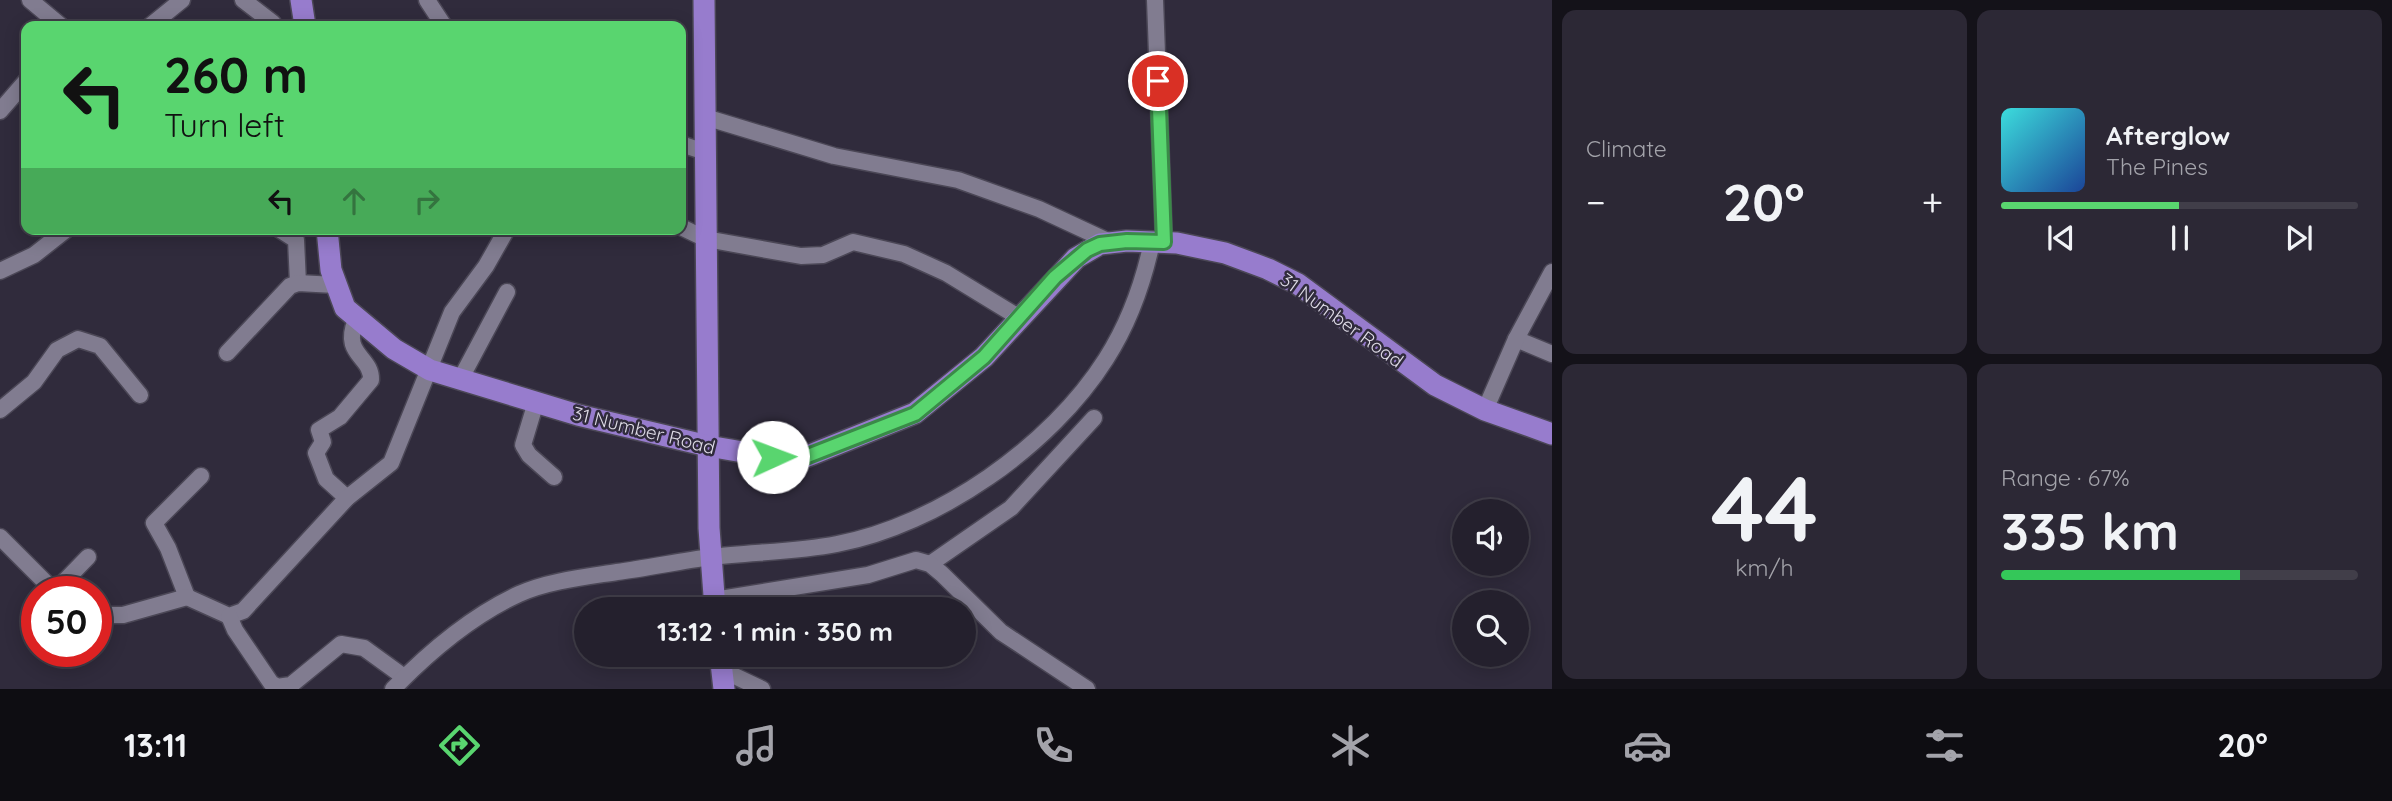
<!DOCTYPE html>
<html lang="en">
<head>
<meta charset="utf-8">
<style>
	body { margin:0; font-family:Quicksand,sans-serif; background:#2c2835; color:#f1f3f6; height:100vh; display:flex; flex-direction:column; font-size:26px; white-space:nowrap }
	* { box-sizing:border-box; margin:0 }
	p { font-size:23px; color:#a3a3aa }
	.icon { flex:none; width:38px; height:38px; fill:none; stroke:currentColor; stroke-width:2; stroke-linecap:round; stroke-linejoin:round }
	.map { position:relative; flex:1; overflow:hidden }
	.drawer { display:flex; flex-direction:column; gap:10px; padding:10px; background:#141219; width:840px }
	.drawer>* { flex:none }
	.guide { position:absolute; left:21px; top:21px; width:665px; height:214px; border-radius:14px; box-shadow:0 4px 18px #0003,0 0 0 2px #413e49; background:#59d56f; color:#111; overflow:hidden }
	.buttons { position:absolute; left:1452px; top:499px; display:grid; gap:14px }
	.buttons a { display:grid; place-items:center; width:77px; height:77px; border-radius:50%; background:#24202d; box-shadow:0 4px 18px #0003,0 0 0 2px #413e49; font-size:35px }
	.speed { position:absolute; left:21px; top:576px; display:flex; gap:14px; font-size:35px; font-weight:700; text-align:center }
	.speed>* { display:grid; place-content:center; width:91px; height:91px; border-radius:50%; background:#24202d; box-shadow:0 4px 18px #0003,0 0 0 2px #413e49; line-height:1 }
	.speed .limit { border:10px solid #d22; background:#fff; color:#111 }
	.pin { position:absolute; display:grid; place-items:center; width:60px; height:60px; color:#fff; margin:-30px; border:4px solid #fff; border-radius:50%; box-shadow:0 2px 7px #0007 }
	.me { position:absolute; width:77px; margin:-38px; rotate:88deg; stroke-linejoin:round; filter:drop-shadow(0 0 5px #0008) }
	.turn { display:flex; align-items:center; gap:24px; height:147px; padding:0 28px; font-size:32px }
	.turn .icon { width:91px; height:91px; stroke-width:2.5 }
	.turn b { display:block; font-size:49px; line-height:60px }
	.lanes { display:flex; align-items:center; height:66px; padding:0 28px; background:#0003; justify-content:center; gap:35px; direction:ltr }
	.lanes .off { opacity:.35 }
	.big { font-size:52px; font-weight:700; line-height:1.1 }
	.drawer .tile { flex:1; display:flex; flex-direction:column; justify-content:center; gap:10px; min-width:0; padding:0 24px; border-radius:14px; background:#2c2835 }
	.drawer .dial { align-items:center; gap:0 }
	.dial b { font-size:91px; line-height:1 }
	.song { display:flex; align-items:center; gap:21px }
	.cover { width:84px; height:84px; border-radius:10px; background:linear-gradient(135deg,hsl(180 70% 55%),hsl(220 70% 35%)) }
	.played { height:7px; border-radius:4px; background:linear-gradient(90deg,#59d56f 50%,#413e49 50%) }
	.keys { display:flex; justify-content:space-around; direction:ltr }
	.heat { display:flex; justify-content:space-between; align-items:center; font-size:38px; direction:ltr }
	.charge { height:10px; border-radius:5px; background:linear-gradient(90deg,#34c759 67%,#413e49 0) }
	.drawer .tiles { flex:1; display:grid; gap:10px; grid-template-columns:repeat(2,1fr) }
	.trip { position:absolute; left:574px; top:597px; width:402px; height:70px; border-radius:35px; background:#24202d; box-shadow:0 4px 18px #0003,0 0 0 2px #413e49; font-weight:700; line-height:70px; text-align:center }
	.tab-bar { display:flex; height:112px; justify-content:space-around; align-items:center; background:#0e0d12; color:#a3a3aa }
	.tab-bar .icon { width:49px; height:49px }
	.tab-bar .active { color:#59d56f }
	.tab-bar b { font-size:32px; color:#f1f3f6 }
	main { display:flex; flex:1; min-height:0 }
	.map>svg:first-child { display:block }
	.lines { fill:none; stroke-linecap:round; stroke-linejoin:round }
	.minor-casing { stroke:#4b4756; stroke-width:19 }
	.major-casing { stroke:#4b4756; stroke-width:24 }
	.minor { stroke:#817c90; stroke-width:16 }
	.major { stroke:#977ccd; stroke-width:21 }
	.route-casing { stroke:#3a8a48; stroke-width:18 }
	.route { stroke:#59d56f; stroke-width:12 }
	.labels { text-anchor:middle; dominant-baseline:central; stroke-width:5; stroke-linejoin:round; paint-order:stroke }
	.street-label { font-size:19px; fill:#dedbe6; stroke:#302b3c }
</style>
</head>
<body>
<main>
<div class="map">
<svg width="1552" height="689" viewBox="0 0 1552 689">
	<rect width="100%" height="100%" fill="#302b3c"/>
	<g class="lines">
		<defs>
			<g id="minor">
				<path d="M30,0L61,26"/>
				<path d="M243,0L273,23"/>
				<path d="M427,0L444,26"/>
				<path d="M1155,0L1164,242"/>
				<path d="M150,26L182,0"/>
				<path d="M0,111L26,81"/>
				<path d="M705,117L834,156L958,180L1039,209L1112,243"/>
				<path d="M681,144L705,152"/>
				<path d="M681,227L706,239L801,256L823,255L853,242L904,254L946,273L1018,317"/>
				<path d="M279,229L296,240L298,283"/>
				<path d="M0,271L34,255L67,229"/>
				<path d="M1516,339L1552,354"/>
				<path d="M227,353L290,286L298,283L335,285"/>
				<path d="M460,380L507,292"/>
				<path d="M536,402L523,445L529,455L554,477"/>
				<path d="M0,410L34,382L57,350L78,339L100,346L140,395"/>
				<path d="M1485,410L1516,339L1552,272"/>
				<path d="M347,498L326,479L316,453L323,442L319,430L340,417L371,380C372,356 341,355 356,320"/>
				<path d="M0,537L55,592"/>
				<path d="M930,564L1011,508L1094,418"/>
				<path d="M55,591L88,557"/>
				<path d="M187,597L168,548L154,523L201,476"/>
				<path d="M714,600L868,575L916,560L930,564L942,574L1001,632L1087,689"/>
				<path d="M96,615H123L187,597L229,616L243,611L347,498L391,463L452,312L486,266L507,229"/>
				<path d="M229,616L235,630L271,683L277,687L291,685L341,644L364,648L404,677"/>
				<path d="M722,670L762,689"/>
				<path d="M393,689C429,652 471,616 519,594C548,581 585,577 617,572C648,568 680,561 711,557C753,552 796,552 837,544C938,525 1051,446 1106,359C1129,323 1143,284 1152,242"/>
			</g>
			<g id="major">
				<path d="M301,0L305,26"/>
				<path d="M704,0L709,528L715,609"/>
				<path d="M327,229L331,270L345,308L394,349L430,370L578,415L708,446L795,461L915,413L984,357L1076,258L1100,244L1127,241L1177,243L1225,253L1268,269L1298,284L1435,385L1485,410L1552,434"/>
				<path d="M720,654L724,689"/>
			</g>
		</defs>
		<use href="#minor" class="minor-casing"/>
		<use href="#major" class="major-casing"/>
		<use href="#minor" class="minor"/>
		<use href="#major" class="major"/>
	</g>
	<g class="lines">
		<defs>
			<path id="route" d="M773,457L795,461L915,414L984,357L1055,277L1087,250L1100,244L1127,241L1164,242L1158,81"/>
		</defs>
		<use href="#route" class="route-casing"/>
		<use href="#route" class="route"/>
	</g>
	<g class="labels">
		<g class="street-label">
			<text transform="translate(1342 320) rotate(36)">31 Number Road</text>
			<text transform="translate(644 430) rotate(14)">31 Number Road</text>
		</g>
	</g>
</svg>
<div class="buttons">
<a><svg class="icon" aria-label="sound" viewBox="0 0 24 24"><path d="M4 9h4l5-4v14l-5-4H4zM17 9q2 3 0 6"/></svg></a>
<a><svg class="icon" aria-label="search" viewBox="0 0 24 24"><circle cx="10" cy="10" r="6"/><path d="M15 15l6 6"/></svg></a>
</div>
<div class="speed"><div class="limit">50</div></div>
<div class="pin" style="left:1158px;top:81px;background:#d93025"><svg class="icon" aria-label="arrive" viewBox="0 0 24 24"><path d="M6 21V4h12l-3 4 3 4H6"/></svg></div>
<svg class="me" style="left:773px;top:457px" viewBox="-20 -20 40 40"><circle r="19" fill="#fff"/><path d="M0-13L10 11 0 6-10 11z" fill="#59d56f"/></svg>
<div class="trip">13:12 · 1 min · 350 m</div>
<div class="guide">
<div class="turn"><svg class="icon" aria-label="left" viewBox="0 0 24 24"><path d="M17 20v-9H6M10 6l-5 5 5 5"/></svg><div><b>260 m</b>Turn left</div></div>
<div class="lanes"><svg class="icon" aria-label="left" viewBox="0 0 24 24"><path d="M17 20v-9H6M10 6l-5 5 5 5"/></svg><svg class="icon off" aria-label="ahead" viewBox="0 0 24 24"><path d="M12 20V5M6 11l6-6 6 6"/></svg><svg class="icon off" aria-label="right" viewBox="0 0 24 24"><path d="M7 20v-9h11M14 6l5 5-5 5"/></svg></div>
</div>
</div>
<section class="drawer">
<div class="tiles">
<div class="tile"><p>Climate</p>
<div class="heat"><a>−</a><b class="big">20°</b><a>+</a></div>
</div>
<div class="tile">
<div class="song"><i class="cover"></i><div><b>Afterglow</b><p>The Pines</p></div></div>
<div class="played"></div>
<div class="keys"><svg class="icon" aria-label="previous" viewBox="0 0 24 24"><path d="M18 5L8 12l10 7zM5 5v14"/></svg><svg class="icon" aria-label="pause" viewBox="0 0 24 24"><path d="M8 5v14M16 5v14"/></svg><svg class="icon" aria-label="next" viewBox="0 0 24 24"><path d="M6 5l10 7-10 7zM19 5v14"/></svg></div>
</div>
<div class="tile dial"><b>44</b><p>km/h</p></div>
<div class="tile"><p>Range · 67%</p><b class="big">335 km</b><div class="charge"></div></div>
</div>
</section>
</main>
<nav class="tab-bar">
<b>13:11</b>
<svg class="icon active" aria-label="directions" viewBox="0 0 24 24"><path d="M12 3l9 9-9 9-9-9zM9 14v-3h6M13 9l2 2-2 2"/></svg>
<svg class="icon" aria-label="music" viewBox="0 0 24 24"><path d="M9 18V5l10-2v13"/><circle cx="6" cy="18" r="3"/><circle cx="16" cy="16" r="3"/></svg>
<svg class="icon" aria-label="phone" viewBox="0 0 24 24"><path d="M5 4h4l2 5-3 2q2 4 5 5l2-3 5 2v4C11 20 4 13 5 4z"/></svg>
<svg class="icon" aria-label="climate" viewBox="0 0 24 24"><path d="M12 3v18M4 7l16 10M4 17L20 7"/></svg>
<svg class="icon" aria-label="car" viewBox="0 0 24 24"><path d="M5 17H2v-5l4-1 3-4h7l3 4 3 1v5h-3M9 17h6M6 11h13"/><circle cx="7" cy="17" r="2"/><circle cx="17" cy="17" r="2"/></svg>
<svg class="icon" aria-label="filters" viewBox="0 0 24 24"><path d="M4 7h16M4 17h16"/><circle cx="9" cy="7" r="2"/><circle cx="15" cy="17" r="2"/></svg>
<b>20°</b>
</nav>
</body>
</html>
